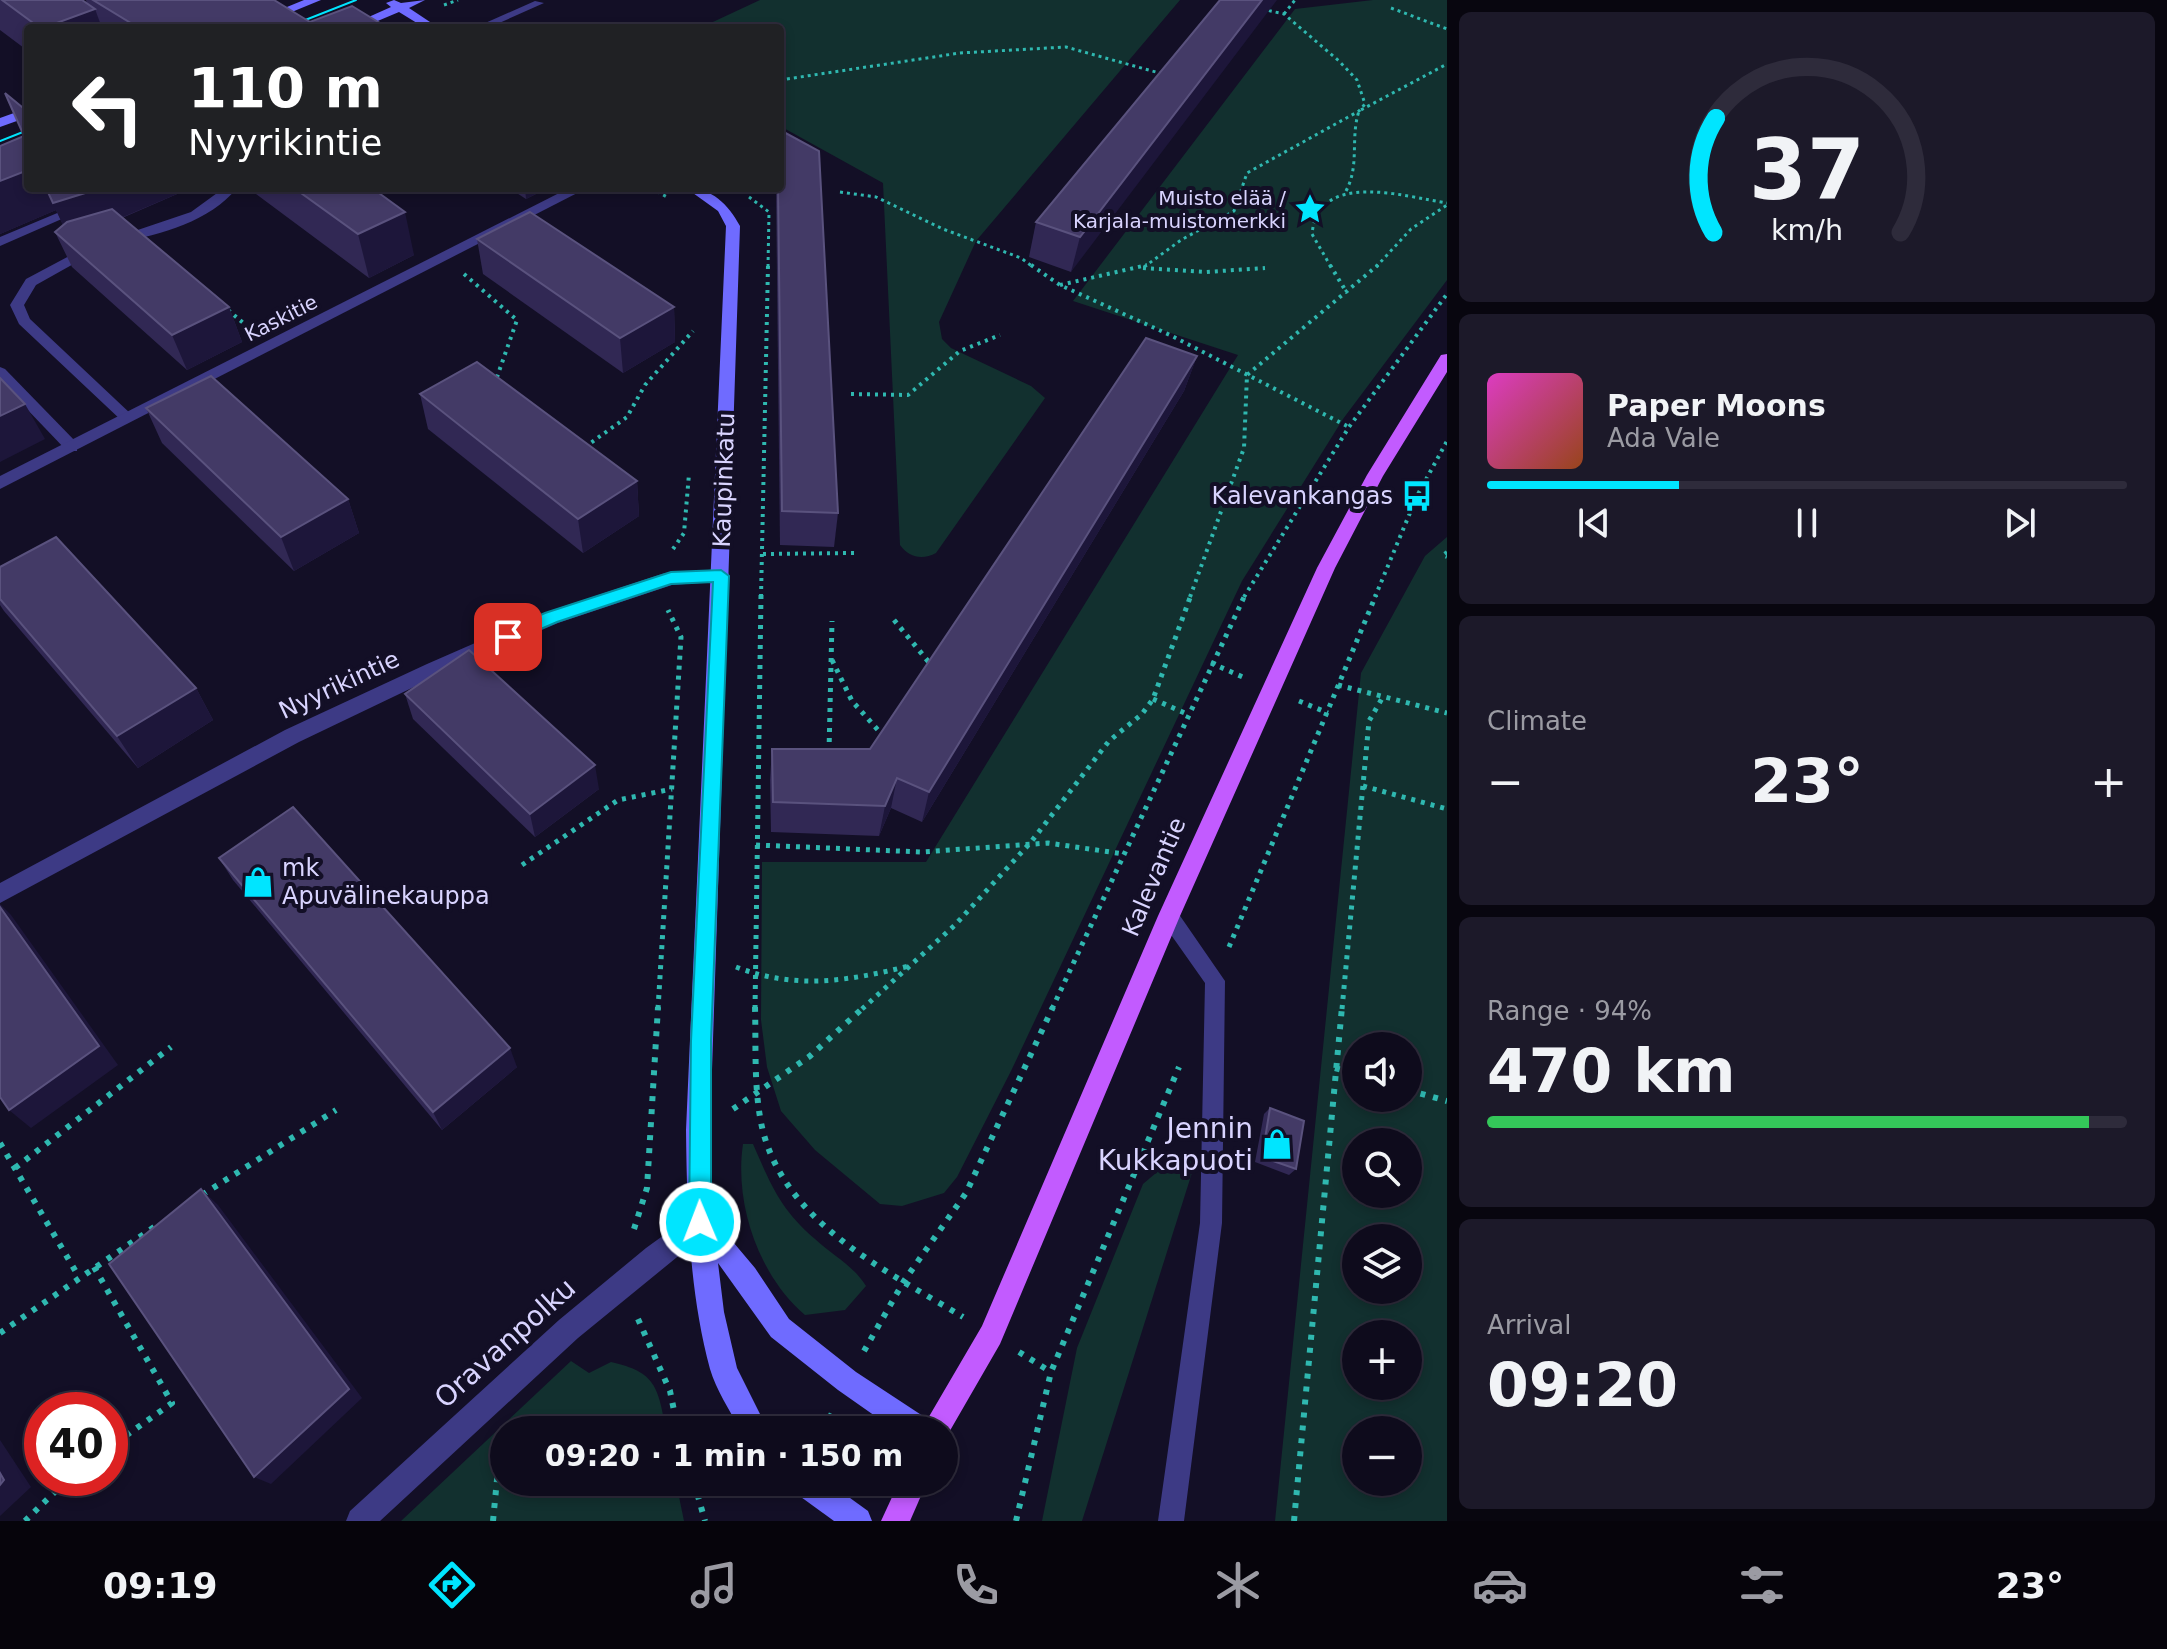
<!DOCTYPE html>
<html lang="en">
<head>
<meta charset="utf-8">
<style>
	body { margin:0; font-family:"DejaVu Sans",sans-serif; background:#1c1929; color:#f1f3f6; height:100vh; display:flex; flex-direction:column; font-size:30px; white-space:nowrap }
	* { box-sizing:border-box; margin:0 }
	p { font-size:26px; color:#9b9ba3 }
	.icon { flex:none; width:44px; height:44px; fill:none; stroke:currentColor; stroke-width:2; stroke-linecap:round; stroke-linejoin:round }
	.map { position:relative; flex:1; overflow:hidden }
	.side { display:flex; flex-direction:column; gap:12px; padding:12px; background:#08060f; width:720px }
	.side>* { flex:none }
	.guide { position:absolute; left:24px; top:24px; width:760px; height:168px; border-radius:8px; box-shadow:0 4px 12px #0003,0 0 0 2px #2e2b3b; background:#202124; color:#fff; overflow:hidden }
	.tools { position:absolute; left:1342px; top:1032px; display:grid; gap:16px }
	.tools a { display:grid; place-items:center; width:80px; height:80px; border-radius:50%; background:#0e0b1c; box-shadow:0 4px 12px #0003,0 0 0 2px #2e2b3b; font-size:40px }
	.speed { position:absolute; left:24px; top:1392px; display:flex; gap:16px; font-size:40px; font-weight:700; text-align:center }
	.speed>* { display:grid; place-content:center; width:104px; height:104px; border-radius:50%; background:#0e0b1c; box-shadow:0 4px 12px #0003,0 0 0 2px #2e2b3b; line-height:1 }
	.speed .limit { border:12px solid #d22; background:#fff; color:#111 }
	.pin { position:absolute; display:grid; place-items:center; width:68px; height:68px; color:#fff; margin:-34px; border-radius:16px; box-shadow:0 4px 12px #0006 }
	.me { position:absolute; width:88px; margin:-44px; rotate:359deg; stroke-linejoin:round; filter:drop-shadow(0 0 6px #0008) }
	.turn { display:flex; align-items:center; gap:28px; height:168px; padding:0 32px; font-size:36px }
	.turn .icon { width:104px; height:104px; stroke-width:2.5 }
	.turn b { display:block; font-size:56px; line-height:68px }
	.big { font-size:60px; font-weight:700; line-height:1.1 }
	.side .widget { flex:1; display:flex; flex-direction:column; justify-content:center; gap:12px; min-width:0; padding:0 28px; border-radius:12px; background:#1c1929 }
	.side .dial { align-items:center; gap:0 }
	.dial svg { height:208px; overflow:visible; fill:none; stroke:#2e2b3b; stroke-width:7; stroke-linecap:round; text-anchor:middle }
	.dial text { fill:#f1f3f6; stroke:none }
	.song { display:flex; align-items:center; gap:24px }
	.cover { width:96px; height:96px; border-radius:12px; background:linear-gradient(135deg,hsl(310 70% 55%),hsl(20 70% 35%)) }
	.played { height:8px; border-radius:4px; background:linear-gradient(90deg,#00e5ff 30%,#2e2b3b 30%) }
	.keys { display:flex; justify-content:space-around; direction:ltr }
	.heat { display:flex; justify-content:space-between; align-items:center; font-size:44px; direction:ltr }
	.charge { height:12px; border-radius:6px; background:linear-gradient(90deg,#34c759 94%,#2e2b3b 0) }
	.trip { position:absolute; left:490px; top:1416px; width:468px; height:80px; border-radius:40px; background:#0e0b1c; box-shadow:0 4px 12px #0003,0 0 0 2px #2e2b3b; font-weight:700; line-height:80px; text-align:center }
	.menu { display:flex; height:128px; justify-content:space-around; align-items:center; background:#06040b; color:#9b9ba3 }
	.menu .icon { width:56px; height:56px }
	.menu .active { color:#00e5ff }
	.menu b { font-size:36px; color:#f1f3f6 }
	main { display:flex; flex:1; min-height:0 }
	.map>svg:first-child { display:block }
	.green { fill:#12302f; fill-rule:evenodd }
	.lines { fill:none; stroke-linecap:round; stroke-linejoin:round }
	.path-far3 { stroke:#2fb8b0; stroke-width:3; stroke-dasharray:3 4; stroke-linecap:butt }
	.path-far2 { stroke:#2fb8b0; stroke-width:4; stroke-dasharray:3 5; stroke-linecap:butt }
	.path-far1 { stroke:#2fb8b0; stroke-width:5; stroke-dasharray:4 6; stroke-linecap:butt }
	.path { stroke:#2fb8b0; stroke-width:6; stroke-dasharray:5 8; stroke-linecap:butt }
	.lane { fill:#3d3a85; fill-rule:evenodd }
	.street { fill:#3d3a85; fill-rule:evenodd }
	.secondary { fill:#6f6bff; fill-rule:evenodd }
	.primary { fill:#c25bff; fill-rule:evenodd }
	.tram { stroke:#00e5ff; stroke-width:2 }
	.wall { fill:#312854 }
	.shaded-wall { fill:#1d163a }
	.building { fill:#433a66; stroke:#5a527e; stroke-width:2 }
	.route { fill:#00e5ff; stroke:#0095a6; stroke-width:2 }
	.labels { text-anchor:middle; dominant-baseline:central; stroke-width:8; stroke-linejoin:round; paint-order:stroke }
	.far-poi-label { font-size:20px; fill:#d9d4ff; stroke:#130f26; text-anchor:end }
	.far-street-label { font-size:20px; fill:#d9d4ff; stroke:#130f26 }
	.street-label { font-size:24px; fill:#d9d4ff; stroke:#130f26 }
	.poi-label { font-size:24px; fill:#d9d4ff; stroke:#130f26; text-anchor:end }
	.near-poi-label { font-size:28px; fill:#d9d4ff; stroke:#130f26; text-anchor:end }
	.near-street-label { font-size:28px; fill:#d9d4ff; stroke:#130f26 }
</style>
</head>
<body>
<main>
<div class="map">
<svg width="1447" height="1521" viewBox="0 0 1447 1521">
	<rect width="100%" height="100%" fill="#130f26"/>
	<g class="green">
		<path d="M760,0H1180L976,241L939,322L942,339L951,348L1031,386L1045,398L936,553C923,560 909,558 900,545L883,183L780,126V28H700Z"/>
		<path d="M1373,0H1447V280L1343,419L1242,581L1011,1071L957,1177L944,1193L902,1206L880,1204L815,1150L781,1111L767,1067L761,1020L762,862H926L1238,355L1073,301L1295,9Z"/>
		<path d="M1447,537V1521H1275L1361,673L1425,556ZM1408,1046V1098H1356V1046ZM1408,1142V1194H1356V1142ZM1408,1238V1290H1356V1238ZM1408,1334V1386H1356V1334ZM1356,1430H1408V1482H1356Z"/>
		<path d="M743,1144H753C771,1185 780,1209 815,1239C833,1256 853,1265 866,1286L845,1310L805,1315C759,1276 734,1204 743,1144Z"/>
		<path d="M1182,1151L1196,1160L1082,1521H1042L1077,1348L1143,1184Z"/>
		<path d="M571,1361L589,1373L611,1362C656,1372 658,1387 666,1430H504V1482H676L684,1521H401Z"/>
	</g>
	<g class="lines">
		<g class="path-far3">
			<path d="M444,5L458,0"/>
			<path d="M1391,8L1447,29"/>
			<path d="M1284,14L1295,0"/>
			<path d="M780,80L960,53L1066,47L1163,74"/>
			<path d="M651,188L667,197"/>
			<path d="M1346,191C1360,165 1350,138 1359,111L1447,64"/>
			<path d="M840,192L876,197L943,229L1021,258L1033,267"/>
			<path d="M749,197L769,212L768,267"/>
			<path d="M1144,267L1181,240L1234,211L1247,173L1359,111L1365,104L1357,80L1339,61L1284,14L1266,10"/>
			<path d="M1331,267L1312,234C1318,169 1406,197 1447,203"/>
			<path d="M1376,267L1411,229L1447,205"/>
		</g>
		<g class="path-far2">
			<path d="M1031,265L1060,285L1170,335L1349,427"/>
			<path d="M1330,265L1347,293"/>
			<path d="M1143,268L1206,272L1265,268"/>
			<path d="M464,274L517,320L497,377"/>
			<path d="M1060,285L1147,265"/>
			<path d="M228,310L248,327"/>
			<path d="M851,394L908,395L960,351L1000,335"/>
			<path d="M585,447L627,417L645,385L693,331"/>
			<path d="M673,549L684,533L689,474"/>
			<path d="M1447,552L1443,555L1447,557"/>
			<path d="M763,554L854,553"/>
			<path d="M761,597L768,265"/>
			<path d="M1190,597L1244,448L1247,375L1378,265"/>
			<path d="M1244,597L1349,427L1447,294"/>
			<path d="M1375,597L1417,496L1447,441"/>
		</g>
		<g class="path-far1">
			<path d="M894,620L932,666"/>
			<path d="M832,660L852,701L878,730"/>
			<path d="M1211,663L1245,678"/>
			<path d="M1338,685L1447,713"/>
			<path d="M1153,699L1187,714"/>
			<path d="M1299,701L1328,713"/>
			<path d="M829,752L832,621"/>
			<path d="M1363,786L1447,809"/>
			<path d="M756,845L922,852L1048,843L1124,854"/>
			<path d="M522,865L618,800L672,789"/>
			<path d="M1229,947L1376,595"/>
			<path d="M736,967C796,990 848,981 909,966"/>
			<path d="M658,1009L681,637L668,610"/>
			<path d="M755,1009L761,595"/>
			<path d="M862,1009L955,925L1031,842L1109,741L1142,714L1153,699L1191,595"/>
			<path d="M1052,1009L1245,595"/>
			<path d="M1342,1009L1369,721L1384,695"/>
		</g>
		<g class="path">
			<path d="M755,1007C756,1043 754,1082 760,1117C777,1220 884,1269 963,1317"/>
			<path d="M1335,1068L1356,1074"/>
			<path d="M1408,1090L1447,1101"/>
			<path d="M733,1109L810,1056L864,1007"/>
			<path d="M0,1143L79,1277"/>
			<path d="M15,1168L171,1047"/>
			<path d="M202,1195L336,1110"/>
			<path d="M634,1229L647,1188L658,1007"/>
			<path d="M94,1267L172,1403L110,1447"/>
			<path d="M638,1319L670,1391L678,1430"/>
			<path d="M0,1333L157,1225"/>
			<path d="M864,1351L904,1281L966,1193L1053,1007"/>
			<path d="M1019,1352L1051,1372"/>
			<path d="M824,1430L832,1413"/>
			<path d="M694,1482L705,1521"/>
			<path d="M25,1521L69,1478"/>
			<path d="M493,1521L501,1438"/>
			<path d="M1016,1521L1051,1372L1179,1067"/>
			<path d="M1294,1521L1342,1007"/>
		</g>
		<g class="lane">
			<path d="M535,1L544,3L488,28H474Z"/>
			<path d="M90,188H103L112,197L0,246V237L98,196Z"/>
			<path d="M224,188H237C210,221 161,235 120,242L114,238L191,212Z"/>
			<path d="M88,246L95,250L93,253L36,285L24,305L30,319L132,415V421H122L19,324L10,305L26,279Z"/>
			<path d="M0,367L5,369L77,443V451H67L0,381Z"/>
			<path d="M1169,907L1176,910L1225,981L1222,1223L1184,1521H1158L1200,1223L1205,983L1162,922L1159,916L1162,910Z"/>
		</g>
		<g class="street">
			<path d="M569,188H587L0,489V476Z"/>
			<path d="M721,569L727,571L730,576L727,581L672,585L558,623L441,674L299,742L0,903V883L285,730L427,664L544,613L665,573Z"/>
			<path d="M700,1209L709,1213L713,1222L709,1231L578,1338L380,1521H346L350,1511L559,1320L646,1248Z"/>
		</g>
		<g class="secondary">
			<path d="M304,0H321L253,28H236Z"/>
			<path d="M394,0L401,3L425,0L409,8L439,28H425L399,12L361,28H344L391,7L386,3Z"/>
			<path d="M28,108V117L0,127V118Z"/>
			<path d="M686,188C712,188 728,204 740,226L710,1130L712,1217L755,1268L789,1319L856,1372L929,1420L933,1430H895L838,1390L771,1337L718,1263L724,1312L737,1368L768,1430H740C730,1410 716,1390 710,1369C689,1291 687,1210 686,1130L726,226L718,211Z"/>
			<path d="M790,1482H828L868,1511L872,1521H834L794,1492Z"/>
		</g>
		<g class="primary">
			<path d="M1447,354V372L1383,476L1335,568L1180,916L1000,1344L944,1441V1430H923L927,1420L982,1326L1158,916L1317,568L1367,475L1441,355Z"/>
			<path d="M899,1482H927L910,1521H881Z"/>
		</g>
		<g class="tram">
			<path d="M285,28L356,0"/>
			<path d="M0,141L28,130"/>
		</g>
	</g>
	<g class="wall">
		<path d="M0,0H82L87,4L86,0H274L310,22L388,28H28V51L0,30Z"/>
		<path d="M1220,0L1071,272L1029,257L1036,222Z"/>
		<path d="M5,93L28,112V188H191L122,218L229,307L242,342L187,370L72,267L55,232L63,225L56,210L0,234V146L24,136Z"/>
		<path d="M248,188H372L414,255L369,278Z"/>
		<path d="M509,188H548L526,199Z"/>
		<path d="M776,188H780L838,513L834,547L780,545Z"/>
		<path d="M477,239L674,307L675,342L623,373L483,274Z"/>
		<path d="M1197,356L1184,391L922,822L891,808L879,836L771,832L770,780L772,749H870Z"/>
		<path d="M420,394L637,481L639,516L583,553L428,429Z"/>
		<path d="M146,408L348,499L359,533L294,571L162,443Z"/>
		<path d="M0,567L196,688L213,720L138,768L4,611L0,605Z"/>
		<path d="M405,694L599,789L535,837L413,719Z"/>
		<path d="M219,858L517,1067L442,1130L233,880Z"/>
		<path d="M1270,1108L1296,1169L1289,1175L1255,1162L1264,1114Z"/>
	</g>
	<g class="shaded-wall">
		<path d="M1262,0H1277L1071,272L1080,237Z"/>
		<path d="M95,9L102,28H43Z"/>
		<path d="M28,170V188H191L109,223L73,247L56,210L0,234V181Z"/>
		<path d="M525,188H548L526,199Z"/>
		<path d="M405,212L414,255L369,278L358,234Z"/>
		<path d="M229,307L242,342L187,370L172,335Z"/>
		<path d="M674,307L675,342L623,373L620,338Z"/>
		<path d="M1197,356L1184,391L922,822L929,792Z"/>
		<path d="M25,404L45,439L0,462V416Z"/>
		<path d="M637,481L639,516L583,553L578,519Z"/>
		<path d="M348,499L359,533L294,571L281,537Z"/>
		<path d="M196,688L213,720L138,768L117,736Z"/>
		<path d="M595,765L599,789L535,837L530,814Z"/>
		<path d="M897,778L891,808L879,836L885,806Z"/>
		<path d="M0,904L11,915L118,1065L31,1128L9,1110Z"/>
		<path d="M510,1048L517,1067L442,1130L433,1112Z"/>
		<path d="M201,1189L218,1205L362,1398L271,1484L254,1477Z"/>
		<path d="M0,1440L31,1487L0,1516Z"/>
	</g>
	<g class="building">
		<path d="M2,0H82L95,9L43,28H40Z"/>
		<path d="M93,0H274L310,22L352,6L388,28H139Z"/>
		<path d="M1220,0H1262L1080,237L1036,222Z"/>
		<path d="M5,93L28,112V170L0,181V146L24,136Z"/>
		<path d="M780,130L819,151L838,513L782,511L778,188H780Z"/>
		<path d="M46,188H93L95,190L53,203Z"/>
		<path d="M294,188H372L405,212L358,234Z"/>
		<path d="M112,209L229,307L172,335L55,232L67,222Z"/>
		<path d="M530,212L674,307L620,338L477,239Z"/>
		<path d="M1146,338L1197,356L929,792L897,778L885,806L773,802L772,749H870Z"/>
		<path d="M477,362L637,481L578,519L420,394Z"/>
		<path d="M211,376L348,499L281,537L146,408Z"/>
		<path d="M0,378L25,404L0,416Z"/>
		<path d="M56,537L196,688L117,736L0,599V567Z"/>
		<path d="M469,650L595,765L530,814L405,694Z"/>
		<path d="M293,807L510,1048L433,1112L219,858Z"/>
		<path d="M0,907L99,1046L9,1110L0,1097Z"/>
		<path d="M1270,1108L1304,1121L1296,1169L1262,1157Z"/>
		<path d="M201,1189L349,1389L254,1477L109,1264Z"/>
		<path d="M0,1473L4,1480L0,1485Z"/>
	</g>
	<path class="route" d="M721,570L729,576L711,1041V1222L708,1230L700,1233L692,1230L689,1222L691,1041L713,582L671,584L557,622L508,643L499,637L502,632L545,613L671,572Z"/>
	<defs>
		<symbol id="sight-bare" viewBox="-9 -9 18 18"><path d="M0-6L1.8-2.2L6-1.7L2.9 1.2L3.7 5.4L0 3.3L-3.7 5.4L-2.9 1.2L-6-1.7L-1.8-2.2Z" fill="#00e5ff" stroke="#130f26" stroke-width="2.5" paint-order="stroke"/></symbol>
		<symbol id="bus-bare" viewBox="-9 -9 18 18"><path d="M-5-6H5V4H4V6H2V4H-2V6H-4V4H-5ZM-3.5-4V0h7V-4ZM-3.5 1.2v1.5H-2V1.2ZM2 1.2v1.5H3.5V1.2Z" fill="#00e5ff" stroke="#130f26" stroke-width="2.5" paint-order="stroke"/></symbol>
		<symbol id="shop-bare" viewBox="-9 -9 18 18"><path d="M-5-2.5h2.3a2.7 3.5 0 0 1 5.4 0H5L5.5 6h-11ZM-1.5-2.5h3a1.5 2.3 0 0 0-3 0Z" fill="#00e5ff" stroke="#130f26" stroke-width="2.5" paint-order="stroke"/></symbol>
	</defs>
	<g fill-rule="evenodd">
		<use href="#sight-bare" x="1288" y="187" width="44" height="44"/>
		<use href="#bus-bare" x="1395" y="474" width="44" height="44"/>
		<use href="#shop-bare" x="236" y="860" width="44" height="44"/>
		<use href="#shop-bare" x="1255" y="1122" width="44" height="44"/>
	</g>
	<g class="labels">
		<g class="far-poi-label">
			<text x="1286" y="198">Muisto elää /<tspan x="1286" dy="23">Karjala-muistomerkki</tspan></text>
		</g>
		<g class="far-street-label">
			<text transform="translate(281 318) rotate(-27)">Kaskitie</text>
		</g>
		<g class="street-label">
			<text transform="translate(724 480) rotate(-88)">Kaupinkatu</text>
			<text transform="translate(339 685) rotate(-25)">Nyyrikintie</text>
			<text transform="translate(1154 877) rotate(-67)">Kalevantie</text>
		</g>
		<g class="poi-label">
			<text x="1393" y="496">Kalevankangas</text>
			<text x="282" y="868" text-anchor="start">mk<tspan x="282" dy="28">Apuvälinekauppa</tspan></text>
		</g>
		<g class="near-poi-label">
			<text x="1253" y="1128">Jennin<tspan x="1253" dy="32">Kukkapuoti</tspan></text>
		</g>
		<g class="near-street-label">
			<text transform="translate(505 1343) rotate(-42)">Oravanpolku</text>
		</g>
	</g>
</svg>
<div class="tools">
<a><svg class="icon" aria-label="sound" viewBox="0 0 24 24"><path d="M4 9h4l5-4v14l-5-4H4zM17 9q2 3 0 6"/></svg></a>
<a><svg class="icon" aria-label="search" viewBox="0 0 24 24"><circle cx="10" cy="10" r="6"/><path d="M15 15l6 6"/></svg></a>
<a><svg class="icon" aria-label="layers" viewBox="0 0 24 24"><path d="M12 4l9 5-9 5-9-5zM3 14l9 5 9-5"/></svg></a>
<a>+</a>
<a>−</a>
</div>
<div class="speed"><div class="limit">40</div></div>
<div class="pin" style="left:508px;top:637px;background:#d93025"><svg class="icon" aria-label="arrive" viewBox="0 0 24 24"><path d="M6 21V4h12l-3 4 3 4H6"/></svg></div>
<svg class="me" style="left:700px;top:1222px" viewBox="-20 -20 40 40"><circle r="17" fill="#00e5ff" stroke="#fff" stroke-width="3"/><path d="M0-11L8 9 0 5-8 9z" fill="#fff"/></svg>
<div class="trip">09:20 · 1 min · 150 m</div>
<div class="guide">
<div class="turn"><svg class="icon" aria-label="left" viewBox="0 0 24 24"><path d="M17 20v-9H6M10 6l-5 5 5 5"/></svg><div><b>110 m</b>Nyyrikintie</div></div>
</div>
</div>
<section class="side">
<div class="widget dial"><svg viewBox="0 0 100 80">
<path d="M14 69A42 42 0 1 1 86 69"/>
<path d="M14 69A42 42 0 0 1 15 25" stroke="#00e5ff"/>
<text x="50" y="56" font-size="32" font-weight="700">37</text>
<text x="50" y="72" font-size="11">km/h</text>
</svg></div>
<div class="widget">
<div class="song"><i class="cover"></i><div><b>Paper Moons</b><p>Ada Vale</p></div></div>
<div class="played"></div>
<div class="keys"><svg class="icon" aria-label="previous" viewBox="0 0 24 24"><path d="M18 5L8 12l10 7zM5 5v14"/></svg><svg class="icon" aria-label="pause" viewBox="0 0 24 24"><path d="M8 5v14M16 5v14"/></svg><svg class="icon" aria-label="next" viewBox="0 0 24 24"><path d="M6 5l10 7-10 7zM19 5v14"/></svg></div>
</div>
<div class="widget"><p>Climate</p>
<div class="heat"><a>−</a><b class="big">23°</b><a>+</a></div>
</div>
<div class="widget"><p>Range · 94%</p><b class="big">470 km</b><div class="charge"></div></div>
<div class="widget"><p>Arrival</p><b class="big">09:20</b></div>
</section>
</main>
<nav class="menu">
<b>09:19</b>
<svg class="icon active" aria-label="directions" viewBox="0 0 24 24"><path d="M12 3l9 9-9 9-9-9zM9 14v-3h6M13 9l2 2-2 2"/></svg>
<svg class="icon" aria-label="music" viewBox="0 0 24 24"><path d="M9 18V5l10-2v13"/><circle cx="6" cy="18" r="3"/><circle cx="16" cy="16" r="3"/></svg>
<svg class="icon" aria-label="phone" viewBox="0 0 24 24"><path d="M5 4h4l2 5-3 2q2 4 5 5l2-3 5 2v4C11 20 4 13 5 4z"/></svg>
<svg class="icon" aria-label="climate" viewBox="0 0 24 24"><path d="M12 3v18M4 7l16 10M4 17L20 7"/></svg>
<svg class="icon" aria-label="car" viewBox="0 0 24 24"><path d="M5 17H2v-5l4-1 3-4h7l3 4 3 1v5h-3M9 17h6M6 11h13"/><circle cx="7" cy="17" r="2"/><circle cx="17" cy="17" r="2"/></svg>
<svg class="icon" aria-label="filters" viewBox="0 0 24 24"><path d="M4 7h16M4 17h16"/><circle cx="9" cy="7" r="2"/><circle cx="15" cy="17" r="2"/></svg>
<b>23°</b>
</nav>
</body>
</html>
